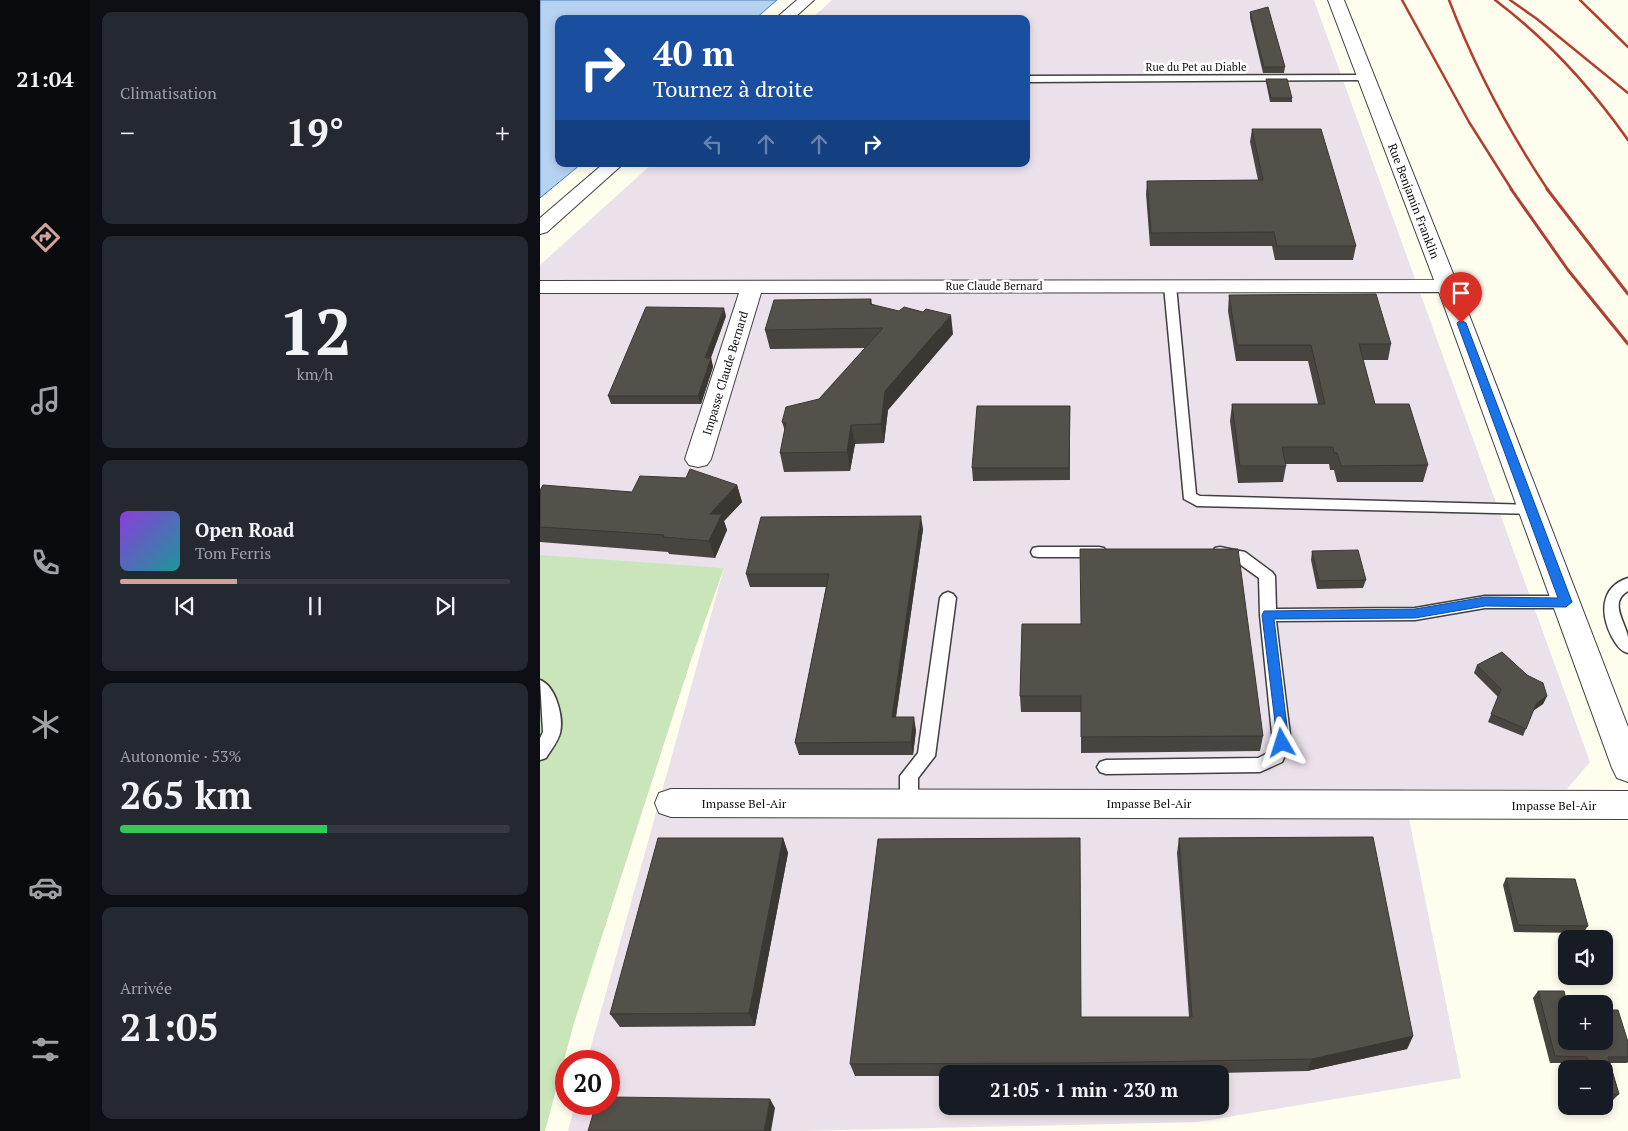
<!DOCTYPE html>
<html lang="fr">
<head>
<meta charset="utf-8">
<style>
	body { margin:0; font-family:"PT Serif",serif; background:#242831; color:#f1f3f6; height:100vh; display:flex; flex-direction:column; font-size:19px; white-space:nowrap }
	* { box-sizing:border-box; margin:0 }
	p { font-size:16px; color:#9ea1a6 }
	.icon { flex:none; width:28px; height:28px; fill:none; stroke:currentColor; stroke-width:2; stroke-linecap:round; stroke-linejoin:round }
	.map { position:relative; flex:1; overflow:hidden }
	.details { display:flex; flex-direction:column; gap:12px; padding:12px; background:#0d0f14; width:450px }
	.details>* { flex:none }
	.guide { position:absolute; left:15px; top:15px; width:475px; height:152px; border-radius:10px; box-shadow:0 2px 8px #0003; background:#1a4fa0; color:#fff; overflow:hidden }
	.tools { position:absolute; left:1018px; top:930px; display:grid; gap:10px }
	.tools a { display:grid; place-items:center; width:55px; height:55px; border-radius:10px; background:#171b24; box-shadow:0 2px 8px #0003; font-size:25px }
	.speed { position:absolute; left:15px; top:1050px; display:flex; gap:10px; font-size:25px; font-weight:700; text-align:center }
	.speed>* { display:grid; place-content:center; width:65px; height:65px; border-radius:50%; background:#171b24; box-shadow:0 2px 8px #0003; line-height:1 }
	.speed .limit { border:8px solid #d22; background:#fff; color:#111 }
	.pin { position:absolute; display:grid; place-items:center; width:42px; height:42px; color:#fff; margin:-51px -21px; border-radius:50% 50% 50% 0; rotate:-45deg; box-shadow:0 0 5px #0007 }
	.pin .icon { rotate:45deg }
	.me { position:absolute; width:55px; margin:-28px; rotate:354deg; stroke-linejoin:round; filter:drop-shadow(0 0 4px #0008) }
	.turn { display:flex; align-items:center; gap:18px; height:105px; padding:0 15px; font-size:22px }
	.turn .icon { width:65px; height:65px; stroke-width:2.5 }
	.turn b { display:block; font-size:35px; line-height:42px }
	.lanes { display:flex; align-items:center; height:48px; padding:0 15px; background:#0003; justify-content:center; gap:25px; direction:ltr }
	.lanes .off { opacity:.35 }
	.big { font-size:38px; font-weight:700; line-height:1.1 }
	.details .card { flex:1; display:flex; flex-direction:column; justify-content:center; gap:8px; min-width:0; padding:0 18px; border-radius:10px; background:#242831 }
	.details .dial { align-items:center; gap:0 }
	.dial b { font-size:65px; line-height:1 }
	.song { display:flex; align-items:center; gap:15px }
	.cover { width:60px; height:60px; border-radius:8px; background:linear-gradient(135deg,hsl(270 70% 55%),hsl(180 70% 35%)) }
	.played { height:5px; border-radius:2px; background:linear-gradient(90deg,#d4a29d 30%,#363941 30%) }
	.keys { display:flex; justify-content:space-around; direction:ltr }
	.heat { display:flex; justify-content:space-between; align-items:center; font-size:28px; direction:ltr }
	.charge { height:8px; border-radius:4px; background:linear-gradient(90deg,#34c759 53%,#363941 0) }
	.trip { position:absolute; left:399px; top:1065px; width:290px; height:50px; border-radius:10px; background:#171b24; box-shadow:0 2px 8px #0003; font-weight:700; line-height:50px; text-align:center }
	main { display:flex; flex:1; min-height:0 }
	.tabs { display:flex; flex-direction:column; width:90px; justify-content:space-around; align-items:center; background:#090b0e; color:#9ea1a6 }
	.tabs .icon { width:35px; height:35px }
	.tabs .on { color:#d4a29d }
	.tabs b { font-size:22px; color:#f1f3f6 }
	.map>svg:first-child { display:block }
	.industrial { fill:#ebe1ea; fill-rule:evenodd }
	.green { fill:#cae5ba }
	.water { fill:#b6d2f1; stroke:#447bc1 }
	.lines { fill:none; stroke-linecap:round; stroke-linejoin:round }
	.service-casing { stroke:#404040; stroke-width:3 }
	.minor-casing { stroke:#404040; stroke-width:2 }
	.service { fill:#fff; fill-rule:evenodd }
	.minor { fill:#fff; fill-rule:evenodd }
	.rail-far1 { stroke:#b13f31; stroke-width:2.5 }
	.rail { stroke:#b13f31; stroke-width:3 }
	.wall { fill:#484540 }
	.shaded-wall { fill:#3b3834 }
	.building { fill:#54504a; stroke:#3b3834 }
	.route { fill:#1a73e8; stroke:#114b97 }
	.labels { text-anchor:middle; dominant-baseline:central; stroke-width:5; stroke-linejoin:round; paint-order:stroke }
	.far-street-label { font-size:11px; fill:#0d0d0d; stroke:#fff }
	.street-label { font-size:12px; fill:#0d0d0d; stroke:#fff }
</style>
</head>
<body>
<main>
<nav class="tabs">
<b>21:04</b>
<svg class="icon on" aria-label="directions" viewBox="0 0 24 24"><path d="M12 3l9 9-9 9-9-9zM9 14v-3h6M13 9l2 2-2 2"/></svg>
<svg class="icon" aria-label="music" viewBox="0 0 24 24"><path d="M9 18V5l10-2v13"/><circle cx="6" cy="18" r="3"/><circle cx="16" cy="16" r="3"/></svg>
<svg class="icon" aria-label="phone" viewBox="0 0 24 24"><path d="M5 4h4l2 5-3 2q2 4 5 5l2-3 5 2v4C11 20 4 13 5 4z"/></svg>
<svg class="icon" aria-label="climate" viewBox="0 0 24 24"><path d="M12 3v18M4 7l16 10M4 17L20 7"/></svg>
<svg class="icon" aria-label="car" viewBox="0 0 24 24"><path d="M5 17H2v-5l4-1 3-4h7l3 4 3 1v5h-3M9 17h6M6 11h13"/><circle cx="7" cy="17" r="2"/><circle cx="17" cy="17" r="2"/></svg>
<svg class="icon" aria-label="filters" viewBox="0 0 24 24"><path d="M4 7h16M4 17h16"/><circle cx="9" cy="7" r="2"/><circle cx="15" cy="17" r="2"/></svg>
</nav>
<section class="details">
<div class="card"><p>Climatisation</p>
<div class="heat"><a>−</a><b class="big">19°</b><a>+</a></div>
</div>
<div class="card dial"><b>12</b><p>km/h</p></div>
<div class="card">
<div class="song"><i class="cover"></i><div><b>Open Road</b><p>Tom Ferris</p></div></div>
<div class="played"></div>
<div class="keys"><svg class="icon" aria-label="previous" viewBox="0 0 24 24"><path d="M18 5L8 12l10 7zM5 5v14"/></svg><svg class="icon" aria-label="pause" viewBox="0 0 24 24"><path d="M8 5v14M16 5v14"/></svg><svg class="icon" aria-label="next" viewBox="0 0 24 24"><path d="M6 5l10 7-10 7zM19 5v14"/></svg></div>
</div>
<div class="card"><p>Autonomie · 53%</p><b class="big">265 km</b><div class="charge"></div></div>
<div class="card"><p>Arrivée</p><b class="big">21:05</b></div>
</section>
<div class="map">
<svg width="1088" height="1131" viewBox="0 0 1088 1131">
	<rect width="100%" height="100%" fill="#fefdee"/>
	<path class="industrial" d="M292,0H774L1050,762L1027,789H863L921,1078L658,1122L262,1131H28L35,1104H69V1061H47L184,568L0,558V265L112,164H486V19H271ZM408,1074H680V1106H408Z"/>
	<path class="green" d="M0,555L184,568L152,657L34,1023L5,1131H0Z"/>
	<path class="water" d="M0,0H237L215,19H19V164H41L0,198Z"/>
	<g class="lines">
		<defs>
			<g id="service">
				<path d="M829,75V79L826,80L486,82V76Z"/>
				<path d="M630,282L636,286L656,494L660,496L991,505L996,506L998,510L996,514L657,506L644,499L624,286Z"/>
				<path d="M498,547H559L564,548L566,552L564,556L559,557H498L493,556L491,552L493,548Z"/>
				<path d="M680,547L705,552L732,572L735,576L736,609L875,608L945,596H1026L1031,598L1034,602L1031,606L1026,608H945L875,620L736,621L751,743L742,762L720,772L566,774L560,772L557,767L560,762L566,760L718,758L730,752L733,743L720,615L719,578L694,560L675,556L673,552L675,548Z"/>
				<path d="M1088,578V591C1068,602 1086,623 1088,637C1088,642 1088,648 1088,653C1080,651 1076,644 1072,637C1060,614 1060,587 1088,578Z"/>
				<path d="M408,592L413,594L416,598L395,756L378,778V803L375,808L369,811L363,808L360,803V776L378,753L400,598L403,594Z"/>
				<path d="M0,680C16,686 24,718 20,733C18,742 10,751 6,758L0,760V738L3,732Z"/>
			</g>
			<g id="minor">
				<path d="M257,0H274L253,19H235Z"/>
				<path d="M788,0H804L918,286L1088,727V782L1077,778L1072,768L899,292L221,293L171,459L167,465L158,467L149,465L145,459L199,293H0V281L894,280Z"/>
				<path d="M63,164H83L7,232L0,234V218Z"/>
				<path d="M131,789L1088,791V819L131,817L119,813L115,803L119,793Z"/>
			</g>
		</defs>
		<use href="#service" class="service-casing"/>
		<use href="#minor" class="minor-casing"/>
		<use href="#service" class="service"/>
		<use href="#minor" class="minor"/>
		<g class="rail-far1">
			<path d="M862,0L929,122L972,190"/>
			<path d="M909,0C935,68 968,130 1008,190"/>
			<path d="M955,0C1008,40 1050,86 1088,140"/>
			<path d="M970,0L997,19L1088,93"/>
			<path d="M1040,0L1088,47"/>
		</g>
		<g class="rail">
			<path d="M971,189L1028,270L1088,344"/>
			<path d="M1007,189L1088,294"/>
		</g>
	</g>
	<g class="wall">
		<path d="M710,12L745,67L744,73H723L710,18Z"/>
		<path d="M726,79L752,98V102H730L726,82Z"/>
		<path d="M712,129L816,246L813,260H735L732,246H610L606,194L607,181L718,180L710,142Z"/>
		<path d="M689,295L851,344L848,360H823L835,404L888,465L883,482H797L794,470H790L789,464H745L746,466L743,482L698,483L690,421L692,404H778L768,361H696L688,311Z"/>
		<path d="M331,299L332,304L413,334L348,410L344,443L315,444L310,471L244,472L240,453L245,431L242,422L279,399L326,348L230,349L225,330Z"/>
		<path d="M186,316L171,358L173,367L161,404H71L68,396Z"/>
		<path d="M530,406V480L433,481L432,468Z"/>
		<path d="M197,485L202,502L184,521L187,530L175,558L129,554L128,552L0,542V490L92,492Z"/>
		<path d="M383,529L356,717L376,730L373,755H259L255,743L286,587H210L206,574Z"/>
		<path d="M772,551L826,580L823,588L777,589L771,560Z"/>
		<path d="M482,624L723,736L720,751L541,753V712H481L480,696Z"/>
		<path d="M937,665L1007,696L1003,704L993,711L983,736L948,722L958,697L934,673Z"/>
		<path d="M243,838L248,853L215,1026L80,1027L70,1014Z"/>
		<path d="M639,838L873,1036L867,1049L767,1071L638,1074H408V1076H315L310,1064L541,1017H649L637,853Z"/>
		<path d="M966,878L1048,926L1043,933L974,932L963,885Z"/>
		<path d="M998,991L1026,1041L1088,1042V1062L1087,1063H1070L1079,1094L1073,1100L1064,1101V1069H1044L1042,1063H1010L993,998Z"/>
	</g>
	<g class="shaded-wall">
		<path d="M184,308L186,316L167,367L165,358Z"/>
		<path d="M411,315L413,334L348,410L344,443L341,424L345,391Z"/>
		<path d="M171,358L173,367L161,404L158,396Z"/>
		<path d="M311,425L315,444L310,471L307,452Z"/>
		<path d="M197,485L202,502L184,521L187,530L175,558L169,541L170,514Z"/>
		<path d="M381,516L383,529L354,730L352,717Z"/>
		<path d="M1007,696L1003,704L992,711L996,704Z"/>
		<path d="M374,717L376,730L373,755L371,742Z"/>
		<path d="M243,838L248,853L215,1026L209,1013Z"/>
		<path d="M873,1036L867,1049L767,1071L772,1059Z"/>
		<path d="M230,1099L235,1108L231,1131H224Z"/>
	</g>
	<g class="building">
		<path d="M728,7L745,67H724L710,12Z"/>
		<path d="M726,79H747L752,98H731Z"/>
		<path d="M712,129H781L816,246H737L734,232L611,233L607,181L723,180Z"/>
		<path d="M836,294L851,344H819L835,404H869L888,465L801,466L797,453H794L793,447H742L746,466H700L692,404H785L771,345H697L689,295Z"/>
		<path d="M331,299L330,304L359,311L364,307L383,312L386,309L411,315L345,391L341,424L311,425L307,452L240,453L246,423L242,422L246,407L279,399L343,328L225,330L234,300Z"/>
		<path d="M106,307L184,308L165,358H171L158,396H68Z"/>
		<path d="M437,406H530L529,468H432Z"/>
		<path d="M150,469L197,485L170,514H182L169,541L123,537L124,535L0,527V490L3,485L92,492L100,476L146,478Z"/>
		<path d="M381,516L352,717H374L371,742L255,743L289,574H206L221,517Z"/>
		<path d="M540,549H698L723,736L541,737V696H480L482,624H541Z"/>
		<path d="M818,550L826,580L779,581L772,551Z"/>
		<path d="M962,652L987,675L1003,683L1007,696L996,704L986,729L951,714L961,689L937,665Z"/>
		<path d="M833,837L873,1036L772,1059L543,1063L310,1064L338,839L540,838L541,1017H652L639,838Z"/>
		<path d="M118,838H243L209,1013L70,1014Z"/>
		<path d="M966,878L1035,879L1048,926L978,925Z"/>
		<path d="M998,991H1024L1027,1004H1026V1041H1064V1010H1078L1088,1042V1057H1068L1079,1094L1064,1095V1069H1051L1047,1057L1015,1056Z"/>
		<path d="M69,1097L230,1099L224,1131H48L56,1104H69Z"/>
	</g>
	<path class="route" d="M921,320L926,323L1032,602L1026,607L945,606L875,618L734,619L749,743L742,749L738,747L722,615L724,611L875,609L945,597L1018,598L917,323Z"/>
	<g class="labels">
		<g class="far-street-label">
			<text x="656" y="67">Rue du Pet au Diable</text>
			<text x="454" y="286">Rue Claude Bernard</text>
		</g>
		<g class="street-label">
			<text transform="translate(874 201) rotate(69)">Rue Benjamin Franklin</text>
			<text transform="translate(185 373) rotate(-73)">Impasse Claude Bernard</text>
			<text x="204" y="803">Impasse Bel-Air</text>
			<text x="609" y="803">Impasse Bel-Air</text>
			<text x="1014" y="805">Impasse Bel-Air</text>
		</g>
	</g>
</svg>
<div class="tools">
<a><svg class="icon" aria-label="sound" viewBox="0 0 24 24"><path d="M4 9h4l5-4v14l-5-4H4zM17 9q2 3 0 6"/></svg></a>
<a>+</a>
<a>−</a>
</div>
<div class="speed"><div class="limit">20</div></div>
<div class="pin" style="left:921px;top:323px;background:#d93025"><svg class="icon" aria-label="arrive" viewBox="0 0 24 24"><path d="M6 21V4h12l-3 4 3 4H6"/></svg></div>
<svg class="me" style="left:742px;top:743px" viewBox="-20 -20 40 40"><path d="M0-17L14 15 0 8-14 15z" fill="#1a73e8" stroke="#fff" stroke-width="4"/></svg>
<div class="trip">21:05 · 1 min · 230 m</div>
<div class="guide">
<div class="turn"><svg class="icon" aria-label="right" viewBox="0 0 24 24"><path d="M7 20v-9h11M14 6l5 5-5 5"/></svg><div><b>40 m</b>Tournez à droite</div></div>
<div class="lanes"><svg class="icon off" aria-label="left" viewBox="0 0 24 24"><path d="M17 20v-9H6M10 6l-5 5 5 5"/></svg><svg class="icon off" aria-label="ahead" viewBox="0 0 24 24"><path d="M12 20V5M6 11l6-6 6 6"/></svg><svg class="icon off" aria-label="ahead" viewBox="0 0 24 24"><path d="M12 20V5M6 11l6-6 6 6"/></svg><svg class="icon" aria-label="right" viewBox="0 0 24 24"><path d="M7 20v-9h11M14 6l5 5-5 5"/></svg></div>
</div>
</div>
</main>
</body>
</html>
